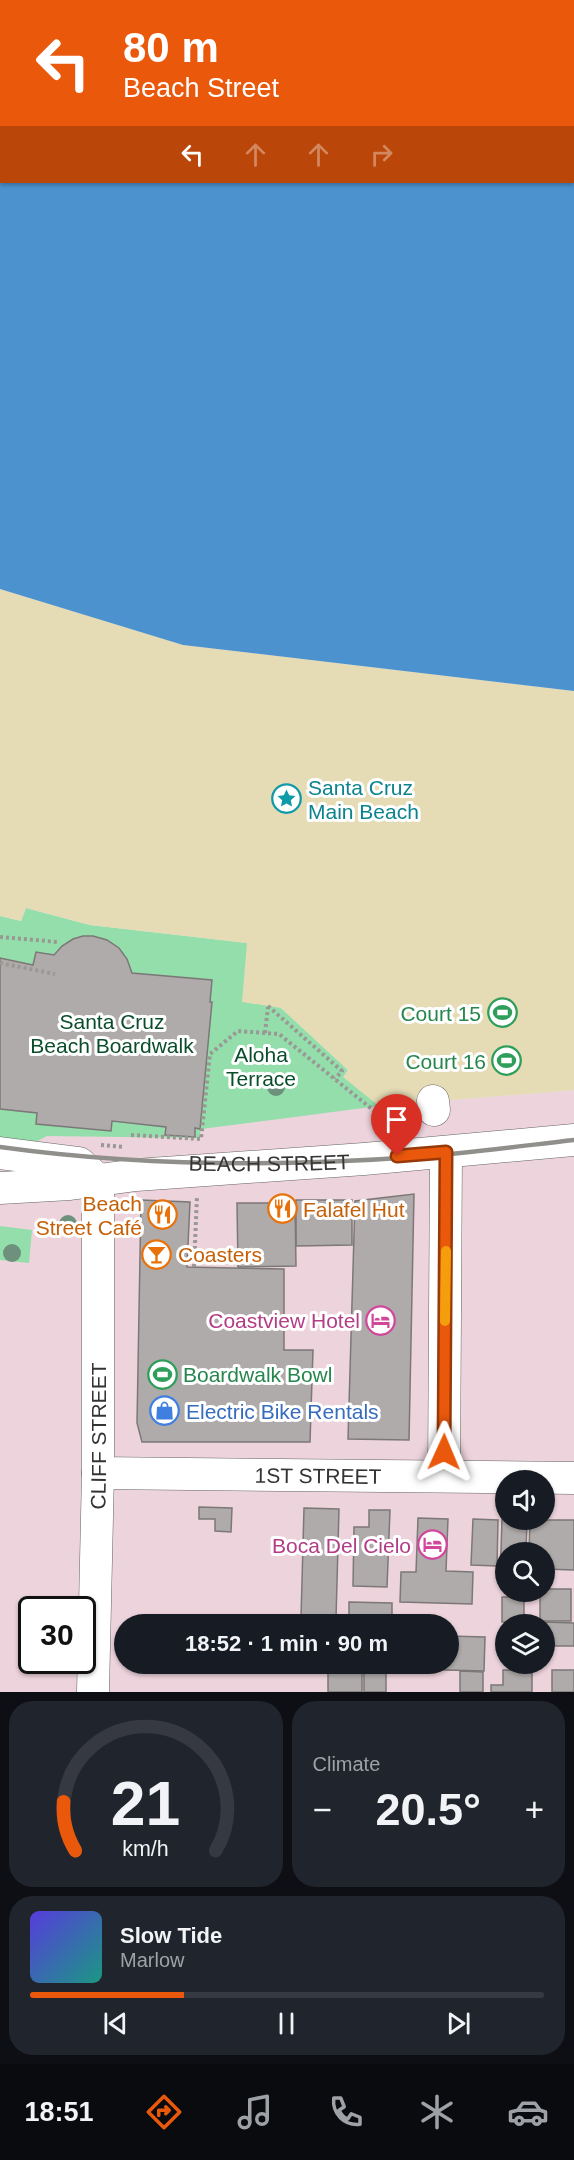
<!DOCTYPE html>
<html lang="en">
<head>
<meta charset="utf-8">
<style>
	body { margin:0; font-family:Arial,sans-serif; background:#20242c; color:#f1f3f6; height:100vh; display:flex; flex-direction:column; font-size:22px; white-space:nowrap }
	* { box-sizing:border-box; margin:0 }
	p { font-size:20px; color:#9ea1a6 }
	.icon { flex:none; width:33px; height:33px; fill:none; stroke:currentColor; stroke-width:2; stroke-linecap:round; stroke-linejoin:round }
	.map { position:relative; height:1692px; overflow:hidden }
	.sheet { display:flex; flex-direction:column; gap:9px; padding:9px; background:#0d0f14; flex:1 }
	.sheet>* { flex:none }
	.top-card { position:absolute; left:0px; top:0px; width:574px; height:183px; box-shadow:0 2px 4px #0004; background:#ea580c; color:#fff; overflow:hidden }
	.controls { position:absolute; left:495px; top:1470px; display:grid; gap:12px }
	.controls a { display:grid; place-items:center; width:60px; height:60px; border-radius:50%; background:#171b24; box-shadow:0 2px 4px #0004; font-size:30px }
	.speed { position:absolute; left:18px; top:1596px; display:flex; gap:12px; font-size:30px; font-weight:700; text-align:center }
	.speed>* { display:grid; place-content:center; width:78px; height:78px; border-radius:50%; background:#171b24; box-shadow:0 2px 4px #0004; line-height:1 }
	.speed .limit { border:3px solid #111; border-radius:9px; background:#fff; color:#111 }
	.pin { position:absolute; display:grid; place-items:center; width:51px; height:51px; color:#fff; margin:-62px -26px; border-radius:50% 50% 50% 0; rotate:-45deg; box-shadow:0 0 6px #0007 }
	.pin .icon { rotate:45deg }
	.me { position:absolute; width:66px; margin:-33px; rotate:1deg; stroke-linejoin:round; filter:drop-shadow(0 0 4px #0008) }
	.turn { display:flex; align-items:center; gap:21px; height:126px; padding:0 24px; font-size:27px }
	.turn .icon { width:78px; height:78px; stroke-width:2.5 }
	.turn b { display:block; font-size:42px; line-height:51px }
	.lanes { display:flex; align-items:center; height:57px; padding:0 24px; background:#0003; justify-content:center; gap:30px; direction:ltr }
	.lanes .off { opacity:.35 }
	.big { font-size:45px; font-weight:800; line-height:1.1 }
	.sheet .card { flex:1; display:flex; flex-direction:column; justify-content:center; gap:9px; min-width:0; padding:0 21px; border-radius:24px; background:#20242c }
	.sheet .dial { align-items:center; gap:0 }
	.dial svg { height:156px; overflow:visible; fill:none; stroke:#363941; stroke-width:7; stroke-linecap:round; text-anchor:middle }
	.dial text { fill:#f1f3f6; stroke:none }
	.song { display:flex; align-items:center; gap:18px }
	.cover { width:72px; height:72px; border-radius:9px; background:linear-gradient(135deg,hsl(250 70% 55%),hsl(170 70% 35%)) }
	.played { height:6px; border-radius:3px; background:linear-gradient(90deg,#ea580c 30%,#363941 30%) }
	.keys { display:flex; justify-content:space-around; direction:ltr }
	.heat { display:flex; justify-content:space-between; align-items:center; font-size:33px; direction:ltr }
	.sheet .tiles { flex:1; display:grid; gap:9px; grid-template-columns:1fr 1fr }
	.card:last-child { grid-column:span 2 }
	.trip { position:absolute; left:114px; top:1614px; width:345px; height:60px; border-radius:30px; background:#171b24; box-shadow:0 2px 4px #0004; font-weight:800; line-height:60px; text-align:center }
	.tab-bar { display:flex; height:96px; justify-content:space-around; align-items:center; background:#090b0e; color:#9ea1a6 }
	.tab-bar .icon { width:42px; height:42px }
	.tab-bar .active { color:#ea580c }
	.tab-bar b { font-size:27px; color:#f1f3f6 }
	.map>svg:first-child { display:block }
	.commercial { fill:#edd3dc; fill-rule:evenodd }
	.green { fill:#93deab }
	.sand { fill:#e5dcb6 }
	.water { fill:#4b92cf; fill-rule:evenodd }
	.building { fill:#b0abab; stroke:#7c7877; stroke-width:1.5 }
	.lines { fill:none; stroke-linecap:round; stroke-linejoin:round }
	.minor-casing { stroke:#656460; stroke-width:33 }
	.path { stroke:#9a9895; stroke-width:4; stroke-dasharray:3 3; stroke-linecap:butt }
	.minor { stroke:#fff; stroke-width:32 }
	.rail { stroke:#918f8c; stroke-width:4.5 }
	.tree { fill:#6d917c }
	.route-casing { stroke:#983908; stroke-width:15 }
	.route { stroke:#ea580c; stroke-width:10 }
	.slow { stroke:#f59e0b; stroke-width:10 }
	.labels { text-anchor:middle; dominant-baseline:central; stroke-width:6; stroke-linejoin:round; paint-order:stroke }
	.culture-label { font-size:21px; fill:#0d838f; stroke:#fff; text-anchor:start }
	.leisure-label { font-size:21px; fill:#27864d; stroke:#fff; text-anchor:end }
	.park-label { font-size:21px; fill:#0a4d2a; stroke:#fff }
	.street-label { font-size:21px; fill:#353432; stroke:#fff }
	.food-label { font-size:21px; fill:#c56008; stroke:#fff; text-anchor:start }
	.hotel-label { font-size:21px; fill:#b23c85; stroke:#fff; text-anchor:end }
	.shop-label { font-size:21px; fill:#366cbe; stroke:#fff; text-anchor:start }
</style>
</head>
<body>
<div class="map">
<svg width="574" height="1692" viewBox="0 0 574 1692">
	<rect width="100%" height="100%" fill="#e7e5e1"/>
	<path class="commercial" d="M0,916L379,1106L574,1090V1692H0ZM506,1480H544V1520H506ZM506,1552H544V1592H506ZM32,1610H82V1660H32ZM124,1624H448V1664H124ZM506,1624H544V1664H506Z"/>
	<g class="green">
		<path d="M26,908L90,925L247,943L281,1008L348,1070L344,1077L379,1106L201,1129L199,1138L47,1136L28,1146L0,1142V916L21,921Z"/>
		<path d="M0,1226L32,1230L29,1263L0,1260Z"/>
	</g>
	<path class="sand" d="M0,589L183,645L574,691V1090L379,1106L343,1077L348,1070L281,1008L242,1002L247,943L90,925L26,908L21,921L0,916Z"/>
	<path class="water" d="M0,0H574V691L183,645L0,589ZM2,2H573V182H2Z"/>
	<g class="building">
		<path d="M83,936H93L107,940L119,948L127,959L132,973L212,980L210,1002H212L200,1129L195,1128V1137L165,1135L166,1127L112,1121L111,1131L36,1124L37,1113L0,1109V958L33,965L36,952L54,955L62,946L73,939Z"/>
		<path d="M414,1194L409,1440L348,1439L355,1201Z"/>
		<path d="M141,1200L190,1202L187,1267L284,1269V1350H313L310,1442H142L137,1423Z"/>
		<path d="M296,1200H352V1245L296,1246Z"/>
		<path d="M237,1203H295L296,1266L238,1267Z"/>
		<path d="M199,1507L232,1508L231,1532L215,1531V1519H199Z"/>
		<path d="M304,1508L339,1509L336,1619L301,1618Z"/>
		<path d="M369,1510H390L387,1587L353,1586L354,1527H369Z"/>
		<path d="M418,1518L448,1519L446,1571L473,1572L472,1604L400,1602L401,1572H416Z"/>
		<path d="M473,1519L498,1520L497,1566L471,1565Z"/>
		<path d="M502,1519L527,1520L526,1552H506V1582H500Z"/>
		<path d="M530,1520H574V1570L544,1569V1552H529Z"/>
		<path d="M544,1589H571V1621H540V1592H544Z"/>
		<path d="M502,1597H524V1621L502,1622Z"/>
		<path d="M349,1602L392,1603V1618H349Z"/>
		<path d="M543,1622L574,1623V1646H544V1624Z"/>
		<path d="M448,1636L485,1637L484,1671L370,1668V1664H448Z"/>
		<rect x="328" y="1664" width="34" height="28"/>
		<path d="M503,1670H532V1692H491V1685H503Z"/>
		<rect x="552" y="1670" width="22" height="22"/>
		<path d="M460,1671L483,1672V1692H460Z"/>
		<rect x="364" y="1672" width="22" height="20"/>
	</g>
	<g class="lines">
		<defs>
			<g id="minor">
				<path d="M433,1101L434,1110"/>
				<path d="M0,1153L79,1163L98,1180"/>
				<path d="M0,1188L70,1184L136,1175L364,1159L574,1140"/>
				<path id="s1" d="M98,1473L574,1478"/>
				<path d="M444,1475L446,1152"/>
				<path id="s2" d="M93,1692L98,1473V1180"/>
			</g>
		</defs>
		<use href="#minor" class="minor-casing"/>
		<g class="path">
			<path d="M0,937L58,942"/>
			<path d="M0,963L55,974"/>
			<path d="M268,1006L342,1071L335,1079"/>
			<path d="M265,1033L268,1007"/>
			<path d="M131,1135L201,1139L210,1054L238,1031L279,1034L378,1114"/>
			<path d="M101,1145L124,1147"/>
			<path d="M194,1267L197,1196"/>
		</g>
		<use href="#minor" class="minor"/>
		<path class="rail" id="s3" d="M0,1147C137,1166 277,1167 415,1157C468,1153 521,1146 574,1140"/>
	</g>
	<g class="tree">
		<circle cx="276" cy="1087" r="9"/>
		<circle cx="68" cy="1224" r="9"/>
		<circle cx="12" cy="1253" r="9"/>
	</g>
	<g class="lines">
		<defs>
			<path id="route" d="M397,1156L446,1152L444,1452"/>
		</defs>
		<use href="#route" class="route-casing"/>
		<use href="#route" class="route"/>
		<path class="slow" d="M445,1321L446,1251"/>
	</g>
	<defs>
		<symbol id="sight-ring" viewBox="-11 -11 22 22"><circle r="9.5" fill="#fff" stroke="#0f9aa8" stroke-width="1.5"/><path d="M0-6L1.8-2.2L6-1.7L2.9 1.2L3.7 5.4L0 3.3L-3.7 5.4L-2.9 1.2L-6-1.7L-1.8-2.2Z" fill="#0f9aa8"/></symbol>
		<symbol id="stadium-ring" viewBox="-11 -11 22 22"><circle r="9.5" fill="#fff" stroke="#2e9e5b" stroke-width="1.5"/><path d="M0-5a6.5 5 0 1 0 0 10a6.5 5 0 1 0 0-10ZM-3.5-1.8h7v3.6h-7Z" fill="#2e9e5b"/></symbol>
		<symbol id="restaurant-ring" viewBox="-11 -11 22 22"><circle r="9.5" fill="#fff" stroke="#e8710a" stroke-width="1.5"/><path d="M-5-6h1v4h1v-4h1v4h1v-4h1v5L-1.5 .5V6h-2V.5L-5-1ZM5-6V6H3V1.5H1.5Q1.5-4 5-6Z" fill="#e8710a"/></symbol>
		<symbol id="bar-ring" viewBox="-11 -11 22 22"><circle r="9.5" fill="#fff" stroke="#e8710a" stroke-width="1.5"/><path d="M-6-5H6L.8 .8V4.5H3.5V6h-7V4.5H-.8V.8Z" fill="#e8710a"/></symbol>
		<symbol id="hotel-ring" viewBox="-11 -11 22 22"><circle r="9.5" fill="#fff" stroke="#d1479c" stroke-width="1.5"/><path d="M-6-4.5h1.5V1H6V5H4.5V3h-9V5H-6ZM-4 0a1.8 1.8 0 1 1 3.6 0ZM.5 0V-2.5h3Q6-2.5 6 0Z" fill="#d1479c"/></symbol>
		<symbol id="shop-ring" viewBox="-11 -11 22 22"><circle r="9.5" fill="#fff" stroke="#3f7fe0" stroke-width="1.5"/><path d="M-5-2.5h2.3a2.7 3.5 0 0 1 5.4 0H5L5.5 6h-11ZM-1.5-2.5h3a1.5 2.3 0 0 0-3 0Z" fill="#3f7fe0"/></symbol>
	</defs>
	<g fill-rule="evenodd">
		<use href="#sight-ring" x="270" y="782" width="33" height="33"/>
		<use href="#stadium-ring" x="486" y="996" width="33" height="33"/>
		<use href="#stadium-ring" x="490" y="1044" width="33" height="33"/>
		<use href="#restaurant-ring" x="266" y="1192" width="33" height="33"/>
		<use href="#restaurant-ring" x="146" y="1198" width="33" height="33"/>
		<use href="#bar-ring" x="140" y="1238" width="33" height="33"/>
		<use href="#hotel-ring" x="364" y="1304" width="33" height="33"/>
		<use href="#stadium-ring" x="146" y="1358" width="33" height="33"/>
		<use href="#shop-ring" x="148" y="1394" width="33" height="33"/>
		<use href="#hotel-ring" x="416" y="1528" width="33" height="33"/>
	</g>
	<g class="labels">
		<g class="culture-label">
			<text x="308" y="787">Santa Cruz<tspan x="308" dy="24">Main Beach</tspan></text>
		</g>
		<g class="leisure-label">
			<text x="481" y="1013">Court 15</text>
			<text x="486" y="1061">Court 16</text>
			<text x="183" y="1374" text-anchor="start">Boardwalk Bowl</text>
		</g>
		<g class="park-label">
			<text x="112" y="1021">Santa Cruz<tspan x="112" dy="24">Beach Boardwalk</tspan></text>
			<text x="261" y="1054">Aloha<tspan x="261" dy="24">Terrace</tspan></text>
		</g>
		<g class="street-label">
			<text stroke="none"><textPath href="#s3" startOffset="270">BEACH STREET</textPath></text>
			<text stroke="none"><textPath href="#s2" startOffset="256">CLIFF STREET</textPath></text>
			<text stroke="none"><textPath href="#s1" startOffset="220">1ST STREET</textPath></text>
		</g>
		<g class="food-label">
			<text x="142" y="1203" text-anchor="end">Beach<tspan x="142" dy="24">Street Café</tspan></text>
			<text x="303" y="1209">Falafel Hut</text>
			<text x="178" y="1254">Coasters</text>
		</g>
		<g class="hotel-label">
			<text x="360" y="1320">Coastview Hotel</text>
			<text x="411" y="1545">Boca Del Cielo</text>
		</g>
		<g class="shop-label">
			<text x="186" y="1411">Electric Bike Rentals</text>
		</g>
	</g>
</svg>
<div class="controls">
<a><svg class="icon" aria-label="sound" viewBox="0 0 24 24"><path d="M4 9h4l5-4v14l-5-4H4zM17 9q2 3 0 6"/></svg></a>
<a><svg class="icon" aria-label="search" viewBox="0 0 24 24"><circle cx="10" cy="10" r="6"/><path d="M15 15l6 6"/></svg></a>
<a><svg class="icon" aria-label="layers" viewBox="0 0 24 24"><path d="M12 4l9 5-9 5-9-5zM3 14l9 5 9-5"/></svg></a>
</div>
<div class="speed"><div class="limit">30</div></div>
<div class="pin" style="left:397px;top:1156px;background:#d93025"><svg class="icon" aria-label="arrive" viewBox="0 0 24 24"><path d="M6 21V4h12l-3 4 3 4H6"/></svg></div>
<svg class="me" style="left:444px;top:1452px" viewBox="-20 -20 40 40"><path d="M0-17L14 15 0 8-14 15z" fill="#ea580c" stroke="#fff" stroke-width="4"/></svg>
<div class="trip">18:52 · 1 min · 90 m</div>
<div class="top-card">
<div class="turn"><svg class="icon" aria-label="left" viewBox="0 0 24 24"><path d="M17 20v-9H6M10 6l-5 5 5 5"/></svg><div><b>80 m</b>Beach Street</div></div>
<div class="lanes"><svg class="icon" aria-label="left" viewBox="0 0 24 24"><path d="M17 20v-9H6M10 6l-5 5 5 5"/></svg><svg class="icon off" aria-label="ahead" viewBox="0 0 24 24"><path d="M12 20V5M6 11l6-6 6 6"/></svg><svg class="icon off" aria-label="ahead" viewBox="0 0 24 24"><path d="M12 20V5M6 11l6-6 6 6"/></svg><svg class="icon off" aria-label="right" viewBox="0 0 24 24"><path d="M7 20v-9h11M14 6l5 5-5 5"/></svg></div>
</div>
</div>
<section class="sheet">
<div class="tiles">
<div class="card dial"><svg viewBox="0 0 100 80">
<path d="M14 69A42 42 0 1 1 86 69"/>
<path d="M14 69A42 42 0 0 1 8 44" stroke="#ea580c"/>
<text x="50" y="56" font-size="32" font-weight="700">21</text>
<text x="50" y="72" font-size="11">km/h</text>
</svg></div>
<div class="card"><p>Climate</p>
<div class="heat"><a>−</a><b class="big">20.5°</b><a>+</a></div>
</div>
<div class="card">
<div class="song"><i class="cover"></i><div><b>Slow Tide</b><p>Marlow</p></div></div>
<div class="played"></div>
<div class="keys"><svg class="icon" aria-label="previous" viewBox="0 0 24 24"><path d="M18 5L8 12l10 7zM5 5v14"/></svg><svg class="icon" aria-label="pause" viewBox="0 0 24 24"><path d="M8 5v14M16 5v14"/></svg><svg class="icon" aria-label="next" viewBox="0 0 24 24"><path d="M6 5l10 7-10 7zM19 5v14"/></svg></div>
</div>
</div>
</section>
<nav class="tab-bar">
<b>18:51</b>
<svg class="icon active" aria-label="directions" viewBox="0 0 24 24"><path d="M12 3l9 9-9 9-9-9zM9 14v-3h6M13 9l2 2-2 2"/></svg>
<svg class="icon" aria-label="music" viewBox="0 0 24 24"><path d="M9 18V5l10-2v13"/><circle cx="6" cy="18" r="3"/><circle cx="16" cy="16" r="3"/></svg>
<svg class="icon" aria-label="phone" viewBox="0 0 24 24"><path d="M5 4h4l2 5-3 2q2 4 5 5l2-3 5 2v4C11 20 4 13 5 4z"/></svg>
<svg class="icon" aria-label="climate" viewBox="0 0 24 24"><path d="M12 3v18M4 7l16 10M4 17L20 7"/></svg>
<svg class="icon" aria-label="car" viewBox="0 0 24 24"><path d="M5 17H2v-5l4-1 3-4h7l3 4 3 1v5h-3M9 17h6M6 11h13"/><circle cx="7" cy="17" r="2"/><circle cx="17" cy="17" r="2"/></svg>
</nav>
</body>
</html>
